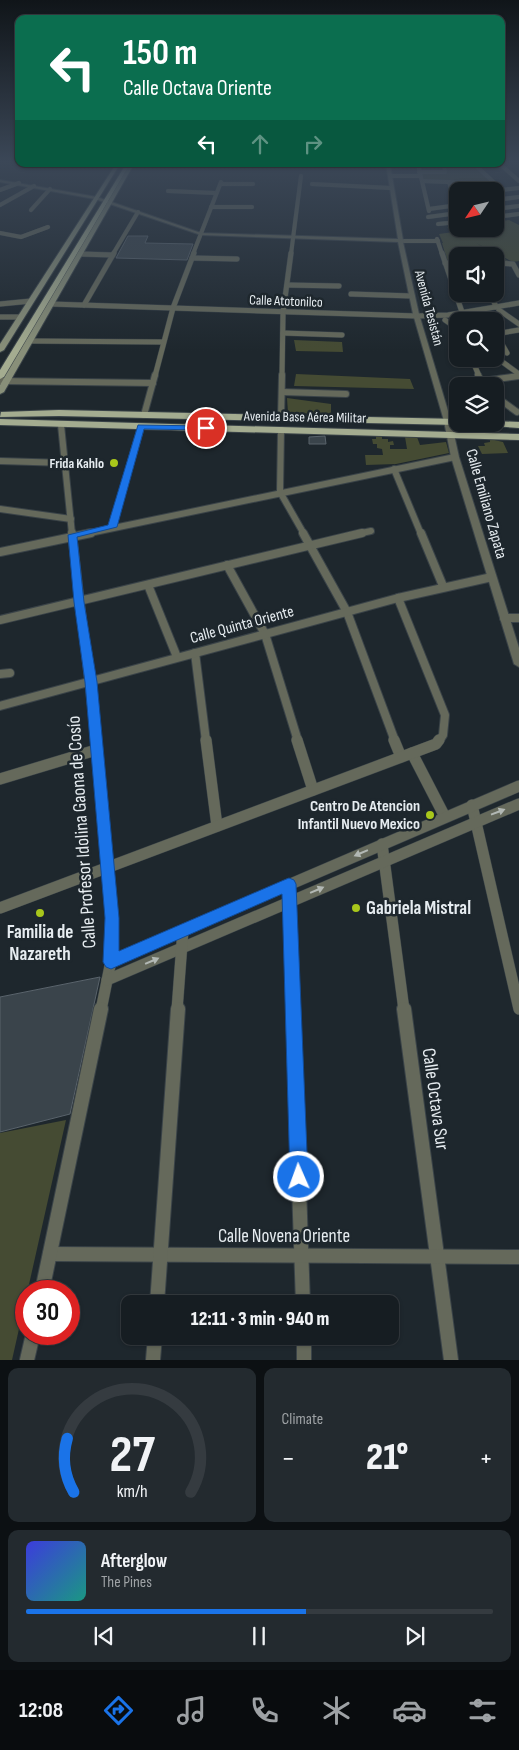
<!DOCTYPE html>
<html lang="en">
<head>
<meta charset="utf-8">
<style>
	body { margin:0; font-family:"Sofia Sans Condensed",sans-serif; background:#232a2f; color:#f1f3f6; height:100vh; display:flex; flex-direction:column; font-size:19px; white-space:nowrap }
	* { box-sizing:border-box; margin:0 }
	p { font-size:16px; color:#9ea2a5 }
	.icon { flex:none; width:28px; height:28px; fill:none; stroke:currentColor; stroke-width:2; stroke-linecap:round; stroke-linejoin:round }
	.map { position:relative; height:1360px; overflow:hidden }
	.drawer { display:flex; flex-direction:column; gap:8px; padding:8px; background:#0c1013; flex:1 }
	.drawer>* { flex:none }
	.banner { position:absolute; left:15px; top:15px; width:490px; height:152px; border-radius:10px; box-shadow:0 1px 4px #0004,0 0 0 1px #353b40; background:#0b6e4f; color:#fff; overflow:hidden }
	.needle { width:32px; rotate:235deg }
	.controls { position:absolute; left:449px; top:182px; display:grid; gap:10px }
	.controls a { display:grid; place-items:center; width:55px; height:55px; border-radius:10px; background:#161d22; box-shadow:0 1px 4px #0004,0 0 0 1px #353b40; font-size:25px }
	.speed { position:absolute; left:15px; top:1280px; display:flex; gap:10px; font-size:25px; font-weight:700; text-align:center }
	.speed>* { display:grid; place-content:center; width:65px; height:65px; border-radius:50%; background:#161d22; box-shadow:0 1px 4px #0004,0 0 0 1px #353b40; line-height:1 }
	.speed .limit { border:8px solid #d22; background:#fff; color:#111 }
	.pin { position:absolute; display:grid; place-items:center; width:42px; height:42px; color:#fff; margin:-21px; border:2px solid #fff; border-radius:50%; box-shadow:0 1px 5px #0007 }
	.me { position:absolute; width:55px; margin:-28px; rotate:358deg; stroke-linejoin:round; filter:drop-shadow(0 0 4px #0008) }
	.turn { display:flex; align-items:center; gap:18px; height:105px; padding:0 25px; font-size:22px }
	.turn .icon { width:65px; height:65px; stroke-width:2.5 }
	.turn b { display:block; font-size:35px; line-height:42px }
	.lanes { display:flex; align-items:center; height:48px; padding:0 25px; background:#0003; justify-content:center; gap:25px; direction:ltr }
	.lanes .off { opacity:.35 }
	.big { font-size:38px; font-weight:800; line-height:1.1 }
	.drawer .card { flex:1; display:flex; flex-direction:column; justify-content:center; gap:8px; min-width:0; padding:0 18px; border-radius:10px; background:#232a2f }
	.drawer .dial { align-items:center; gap:0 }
	.dial svg { height:130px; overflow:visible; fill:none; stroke:#353b40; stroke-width:7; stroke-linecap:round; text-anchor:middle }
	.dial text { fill:#f1f3f6; stroke:none }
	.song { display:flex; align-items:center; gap:15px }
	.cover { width:60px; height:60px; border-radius:8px; background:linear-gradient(135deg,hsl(240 70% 55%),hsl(170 70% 35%)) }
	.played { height:5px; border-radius:2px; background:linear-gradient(90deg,#1a73e8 60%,#353b40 60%) }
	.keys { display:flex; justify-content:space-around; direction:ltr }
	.heat { display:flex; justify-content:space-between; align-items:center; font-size:28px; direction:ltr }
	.drawer .tiles { flex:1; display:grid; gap:8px; grid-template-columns:1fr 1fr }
	.card:last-child { grid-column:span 2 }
	.trip { position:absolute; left:121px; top:1295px; width:278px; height:50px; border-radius:10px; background:#161d22; box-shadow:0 1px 4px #0004,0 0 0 1px #353b40; font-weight:800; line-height:50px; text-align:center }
	.tabs { display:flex; height:80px; justify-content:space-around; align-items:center; background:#090c0e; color:#9ea2a5 }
	.tabs .icon { width:35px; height:35px }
	.tabs .current { color:#1a73e8 }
	.tabs b { font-size:22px; color:#f1f3f6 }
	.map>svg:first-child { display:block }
	.green { fill:#454b33 }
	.building { fill:#3a444b; stroke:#59636b }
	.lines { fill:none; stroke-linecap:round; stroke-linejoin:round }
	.minor-far5-casing { stroke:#3a4348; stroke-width:4.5 }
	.minor-far4-casing { stroke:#3a4348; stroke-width:6 }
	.minor-far3-casing { stroke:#3a4348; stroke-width:8 }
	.minor-far2-casing { stroke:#3a4348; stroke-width:10 }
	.minor-far1-casing { stroke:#3a4348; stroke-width:12 }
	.minor-casing { stroke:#3a4348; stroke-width:16 }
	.tertiary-casing { stroke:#3a4348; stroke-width:2 }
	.secondary-casing { stroke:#3a4348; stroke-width:2 }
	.primary-casing { stroke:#3a4348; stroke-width:2 }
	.minor-far5 { stroke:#65695b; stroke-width:4 }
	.minor-far4 { stroke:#65695b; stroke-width:5 }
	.minor-far3 { stroke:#65695b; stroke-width:6 }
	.minor-far2 { stroke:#65695b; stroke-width:8 }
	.minor-far1 { stroke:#65695b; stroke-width:11 }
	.minor { stroke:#65695b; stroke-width:14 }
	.tertiary { fill:#65695b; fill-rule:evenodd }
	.secondary { fill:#888f79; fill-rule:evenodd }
	.primary { fill:#a4ac90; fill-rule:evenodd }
	.oneway { fill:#b2b8b4 }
	.route { fill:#1a73e8; stroke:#114b97 }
	.poi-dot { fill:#a9c71b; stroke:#1e272d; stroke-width:2 }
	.labels { text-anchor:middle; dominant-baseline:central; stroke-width:5; stroke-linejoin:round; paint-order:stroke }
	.far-street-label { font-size:14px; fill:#e6ecf0; stroke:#1e272d }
	.far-poi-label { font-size:14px; font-weight:bold; fill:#e6ecf0; stroke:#1e272d; text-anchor:end }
	.street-label { font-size:16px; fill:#e6ecf0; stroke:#1e272d }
	.poi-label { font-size:16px; font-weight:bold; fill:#e6ecf0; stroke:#1e272d; text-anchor:end }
	.near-street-label { font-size:19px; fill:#e6ecf0; stroke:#1e272d }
	.near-poi-label { font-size:19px; font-weight:bold; fill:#e6ecf0; stroke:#1e272d; text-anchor:start }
</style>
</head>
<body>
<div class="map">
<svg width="519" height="1360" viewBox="0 0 519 1360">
	<rect width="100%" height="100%" fill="#1e272d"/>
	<g class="green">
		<path d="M445,164H471L500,189L482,191L477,182L424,181L420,172L447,173Z"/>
		<path d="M509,220L519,225V261L513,262L476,243L510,262H495V256H458L457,263H448L442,243L455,242L443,243L439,234L454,232L447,227L495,229V222Z"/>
		<path d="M294,340L342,342L343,352L296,351Z"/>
		<path d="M296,374L410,379L414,389L294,386Z"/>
		<path d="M287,398L331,404V414L288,413Z"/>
		<path d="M376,436H382V439H388V442L393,441L394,445H390V449H407L405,437H417L420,445L446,442L449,453L396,464L366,465L365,455H383L382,449L377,448V444H373L372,439H376Z"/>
		<path d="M490,439L503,442L508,453L482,454L478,446H485L484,443L490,442Z"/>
		<path d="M66,1120L12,1360H0V1133Z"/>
	</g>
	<g class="building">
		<path d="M128,236H148L145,243L193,244L187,260L116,258Z"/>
		<path d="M325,436L326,444H309V437Z"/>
		<path d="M100,977L70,1114L0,1132V997Z"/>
	</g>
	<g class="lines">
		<defs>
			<g id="minor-far5">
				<path d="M418,164L429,211"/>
				<path d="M474,164L502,190"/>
				<path d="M500,164L519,181"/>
				<path d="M419,172H445L444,164"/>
				<path d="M390,176H420"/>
				<path d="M422,181L476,183L480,191"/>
				<path d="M449,182L456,205"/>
				<path d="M221,184H253"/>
				<path d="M312,184L391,188"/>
				<path d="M0,190L19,183"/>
				<path d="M168,191L216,193"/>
				<path d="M493,191L519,188"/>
				<path d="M495,200L519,197"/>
				<path d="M0,205L34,186"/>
				<path d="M211,207H252"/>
				<path d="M429,209L458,205"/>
				<path d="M495,209L519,206"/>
				<path d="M31,210L50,189"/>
				<path d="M428,217L458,213"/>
				<path d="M495,217L519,214"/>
				<path d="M438,224L458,222"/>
				<path d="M0,233L21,237L48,227"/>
				<path d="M437,239L442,254"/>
				<path d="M404,241H438"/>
				<path d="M80,254H92"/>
				<path d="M113,254L138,212"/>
				<path d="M193,254L221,182"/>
				<path d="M291,254L301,176"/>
			</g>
			<g id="minor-far4">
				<path d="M442,253L462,312"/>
				<path d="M80,254L113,255"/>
				<path d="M192,258L237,259"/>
				<path d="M445,263H458"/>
				<path d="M495,263L513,264L519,275"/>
				<path d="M287,285L339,286"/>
				<path d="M351,294L412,296"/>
				<path d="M491,294L496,307"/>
				<path d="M0,304L31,301"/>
				<path d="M51,304L417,316L448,315L519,303"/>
				<path d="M84,305L114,253"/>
				<path d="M499,310L519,324"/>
				<path d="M471,315L480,321"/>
				<path d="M0,317H21"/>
				<path d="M445,320L458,329"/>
				<path d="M495,332L507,353"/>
				<path d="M283,333L342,335"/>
				<path d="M495,334L519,330"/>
				<path d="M30,341L163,342"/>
				<path d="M497,358L519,374"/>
				<path d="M472,359L479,376"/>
				<path d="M155,376L173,308L194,253"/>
				<path d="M282,376L283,313L291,253"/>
			</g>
			<g id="minor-far3">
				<path d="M478,375L483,386"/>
				<path d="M0,381L153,383"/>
				<path d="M482,381L519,376"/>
				<path d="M282,392L346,394"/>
				<path d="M495,396L517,412"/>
				<path d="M144,415L155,375"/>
				<path d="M281,419L282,375"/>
				<path d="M61,425L72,534"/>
				<path d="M281,430L280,492L304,534"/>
				<path d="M0,461L66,463"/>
				<path d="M394,469L421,534"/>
				<path d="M0,509L71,519"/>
				<path d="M112,527L141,427"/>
				<path d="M85,534L455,457"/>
				<path d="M357,534L371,531"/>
			</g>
			<g id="minor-far2">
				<path d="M72,533L96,741"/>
				<path d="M303,533L347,612L395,741"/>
				<path d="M421,533L443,586"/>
				<path d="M0,552L91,533"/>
				<path d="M227,565L265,634L298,741"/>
				<path d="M148,585L177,657"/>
				<path d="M398,598L445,715L443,735L439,741"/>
				<path d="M504,618H519"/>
				<path d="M0,620L362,533"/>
				<path d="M195,653L206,741"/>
				<path d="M0,674L10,673"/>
				<path d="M0,706L398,598L492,577"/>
			</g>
			<g id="minor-far1">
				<path d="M96,740L113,938L111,961L101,1010"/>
				<path d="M206,740L217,826"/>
				<path d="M297,740L313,790"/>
				<path d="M394,740L401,757"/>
				<path d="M412,753L445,817"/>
				<path d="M0,779L96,750"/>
				<path d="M472,805L519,1009"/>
				<path d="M382,844L404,1010"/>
				<path d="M289,884L293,1010"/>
				<path d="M0,908L436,744L439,740"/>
				<path d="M111,961L519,786"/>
				<path d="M107,980L519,804"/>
				<path d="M177,1010L183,930"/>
			</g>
			<g id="minor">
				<path d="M293,1009L303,1304"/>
				<path d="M404,1009L451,1360"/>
				<path d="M50,1254L519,1257"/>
				<path d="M42,1291L101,1009"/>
				<path d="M157,1304L178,1009"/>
				<path d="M304,1336V1360"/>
				<path d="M27,1360L33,1334"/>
				<path d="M153,1360L155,1336"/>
			</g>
			<path id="tertiary" d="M386,164H390L403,240L406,241L403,242L419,314L451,421L459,457L519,648V667L514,664L451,457L444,421L413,314L398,242L201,235L95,199L0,182V180L97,197L201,233L398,239Z"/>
			<g id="secondary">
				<path d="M116,164H120L4,350L0,352V344Z"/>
				<path d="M130,164H134L4,392L0,394V385Z"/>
			</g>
			<g id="primary">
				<path d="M126,164H130L4,377L0,379V370Z"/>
				<path d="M59,410L458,419V424H461L458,425L59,416L0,417L1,412Z"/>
				<path d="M0,419L519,434V440L0,425Z"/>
				<path d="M495,421L519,422V428L492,426L491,424H495Z"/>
			</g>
		</defs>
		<use href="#minor-far5" class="minor-far5-casing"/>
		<use href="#minor-far4" class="minor-far4-casing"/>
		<use href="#minor-far3" class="minor-far3-casing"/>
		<use href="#minor-far2" class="minor-far2-casing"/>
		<use href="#minor-far1" class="minor-far1-casing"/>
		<use href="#minor" class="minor-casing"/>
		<use href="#tertiary" class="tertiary-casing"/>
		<use href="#secondary" class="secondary-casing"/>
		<use href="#primary" class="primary-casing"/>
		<use href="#minor-far5" class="minor-far5"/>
		<use href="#minor-far4" class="minor-far4"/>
		<use href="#minor-far3" class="minor-far3"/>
		<use href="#minor-far2" class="minor-far2"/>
		<use href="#minor-far1" class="minor-far1"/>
		<use href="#minor" class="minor"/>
		<use href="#tertiary" class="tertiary"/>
		<use href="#secondary" class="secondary"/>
		<use href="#primary" class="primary"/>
	</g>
	<defs><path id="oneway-solid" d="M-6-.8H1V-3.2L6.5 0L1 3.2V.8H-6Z" transform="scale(1.25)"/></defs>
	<g class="oneway">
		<use href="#oneway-solid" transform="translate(498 812) rotate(-21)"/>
		<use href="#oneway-solid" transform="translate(361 853) rotate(157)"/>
		<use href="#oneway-solid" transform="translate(317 890) rotate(-23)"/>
		<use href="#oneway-solid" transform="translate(152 961) rotate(-23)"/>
	</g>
	<linearGradient id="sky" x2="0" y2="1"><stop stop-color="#101519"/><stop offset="0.46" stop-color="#3b4757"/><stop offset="1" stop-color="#3b4757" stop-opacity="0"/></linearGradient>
	<rect width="519" height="351" fill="url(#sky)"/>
	<path class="route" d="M138,425L206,426L210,428L206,430L144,429L117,527L77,537L84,602L97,682L119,918V951L284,880L289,878L294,880L296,884L308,1177L305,1183L299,1186L292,1183L290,1177L282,894L111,969L106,967L103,962L105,918L85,682L74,602L68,535L108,525Z"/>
	<g class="poi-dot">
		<circle cx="114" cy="463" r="5"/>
		<circle cx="430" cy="815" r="5"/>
		<circle cx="356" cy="908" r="5"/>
		<circle cx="40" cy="913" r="5"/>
	</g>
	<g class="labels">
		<g class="far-street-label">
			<text transform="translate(286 301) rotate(2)">Calle Atotonilco</text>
			<text transform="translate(429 308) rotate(75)">Avenida Tesistán</text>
			<text transform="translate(305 417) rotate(1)">Avenida Base Aérea Militar</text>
		</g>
		<g class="far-poi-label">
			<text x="104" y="463">Frida Kahlo</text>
		</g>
		<g class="street-label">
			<text transform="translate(486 504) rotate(74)">Calle Emiliano Zapata</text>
			<text transform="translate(242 625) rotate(-15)">Calle Quinta Oriente</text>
		</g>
		<g class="poi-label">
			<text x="420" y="806">Centro De Atencion<tspan x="420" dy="18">Infantil Nuevo Mexico</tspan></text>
		</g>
		<g class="near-street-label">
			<text transform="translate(82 832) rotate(-94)">Calle Profesor Idolina Gaona de Cosío</text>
			<text transform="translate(435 1099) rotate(82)">Calle Octava Sur</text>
			<text x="284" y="1236">Calle Novena Oriente</text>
		</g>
		<g class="near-poi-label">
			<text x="366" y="908">Gabriela Mistral</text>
			<text x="40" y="932" text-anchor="middle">Familia de<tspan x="40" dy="22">Nazareth</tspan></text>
		</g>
	</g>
</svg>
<div class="controls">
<a><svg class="needle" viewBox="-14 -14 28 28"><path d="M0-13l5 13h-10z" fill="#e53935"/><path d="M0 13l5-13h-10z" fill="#9ea2a5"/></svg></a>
<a><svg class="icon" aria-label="sound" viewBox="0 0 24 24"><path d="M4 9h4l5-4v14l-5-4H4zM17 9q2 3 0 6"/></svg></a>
<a><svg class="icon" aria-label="search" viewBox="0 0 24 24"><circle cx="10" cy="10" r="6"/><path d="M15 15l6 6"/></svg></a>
<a><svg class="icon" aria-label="layers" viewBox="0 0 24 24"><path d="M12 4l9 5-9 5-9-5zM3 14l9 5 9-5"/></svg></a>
</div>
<div class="speed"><div class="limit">30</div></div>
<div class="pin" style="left:206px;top:428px;background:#d93025"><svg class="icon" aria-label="arrive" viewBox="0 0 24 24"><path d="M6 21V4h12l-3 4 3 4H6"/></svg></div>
<svg class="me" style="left:299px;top:1177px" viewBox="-20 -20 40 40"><circle r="17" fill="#1a73e8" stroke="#fff" stroke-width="3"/><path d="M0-11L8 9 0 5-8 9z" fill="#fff"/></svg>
<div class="trip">12:11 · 3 min · 940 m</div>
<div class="banner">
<div class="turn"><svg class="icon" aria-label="left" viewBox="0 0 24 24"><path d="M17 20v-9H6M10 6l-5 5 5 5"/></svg><div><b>150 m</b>Calle Octava Oriente</div></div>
<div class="lanes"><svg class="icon" aria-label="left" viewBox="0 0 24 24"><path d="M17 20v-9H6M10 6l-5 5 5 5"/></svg><svg class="icon off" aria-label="ahead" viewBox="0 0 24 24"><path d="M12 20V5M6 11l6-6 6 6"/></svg><svg class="icon off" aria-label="right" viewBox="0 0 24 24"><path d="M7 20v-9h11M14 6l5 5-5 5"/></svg></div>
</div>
</div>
<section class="drawer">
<div class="tiles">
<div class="card dial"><svg viewBox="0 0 100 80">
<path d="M14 69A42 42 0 1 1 86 69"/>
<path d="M14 69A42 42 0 0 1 10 36" stroke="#1a73e8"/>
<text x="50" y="56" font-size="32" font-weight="700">27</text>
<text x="50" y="72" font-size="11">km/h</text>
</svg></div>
<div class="card"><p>Climate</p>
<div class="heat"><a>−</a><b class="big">21°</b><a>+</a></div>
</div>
<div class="card">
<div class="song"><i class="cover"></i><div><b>Afterglow</b><p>The Pines</p></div></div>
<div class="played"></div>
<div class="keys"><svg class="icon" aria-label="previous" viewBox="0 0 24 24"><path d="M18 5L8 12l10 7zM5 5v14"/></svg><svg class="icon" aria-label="pause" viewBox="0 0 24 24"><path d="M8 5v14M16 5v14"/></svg><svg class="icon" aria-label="next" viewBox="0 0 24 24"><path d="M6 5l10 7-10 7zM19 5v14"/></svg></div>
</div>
</div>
</section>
<nav class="tabs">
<b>12:08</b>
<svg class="icon current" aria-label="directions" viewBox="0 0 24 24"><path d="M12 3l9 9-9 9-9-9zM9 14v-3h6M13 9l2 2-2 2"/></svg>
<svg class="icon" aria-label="music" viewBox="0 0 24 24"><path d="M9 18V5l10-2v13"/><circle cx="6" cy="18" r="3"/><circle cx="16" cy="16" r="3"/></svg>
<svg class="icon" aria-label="phone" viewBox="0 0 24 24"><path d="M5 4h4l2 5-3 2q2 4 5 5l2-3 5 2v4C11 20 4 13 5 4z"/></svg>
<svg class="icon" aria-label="climate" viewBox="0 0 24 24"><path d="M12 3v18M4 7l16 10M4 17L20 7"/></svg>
<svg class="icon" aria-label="car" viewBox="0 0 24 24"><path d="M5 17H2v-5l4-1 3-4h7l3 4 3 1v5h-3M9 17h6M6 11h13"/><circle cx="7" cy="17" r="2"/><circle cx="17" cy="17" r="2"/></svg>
<svg class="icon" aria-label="filters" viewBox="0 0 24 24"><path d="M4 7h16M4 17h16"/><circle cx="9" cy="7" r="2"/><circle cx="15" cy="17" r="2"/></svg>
</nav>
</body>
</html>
